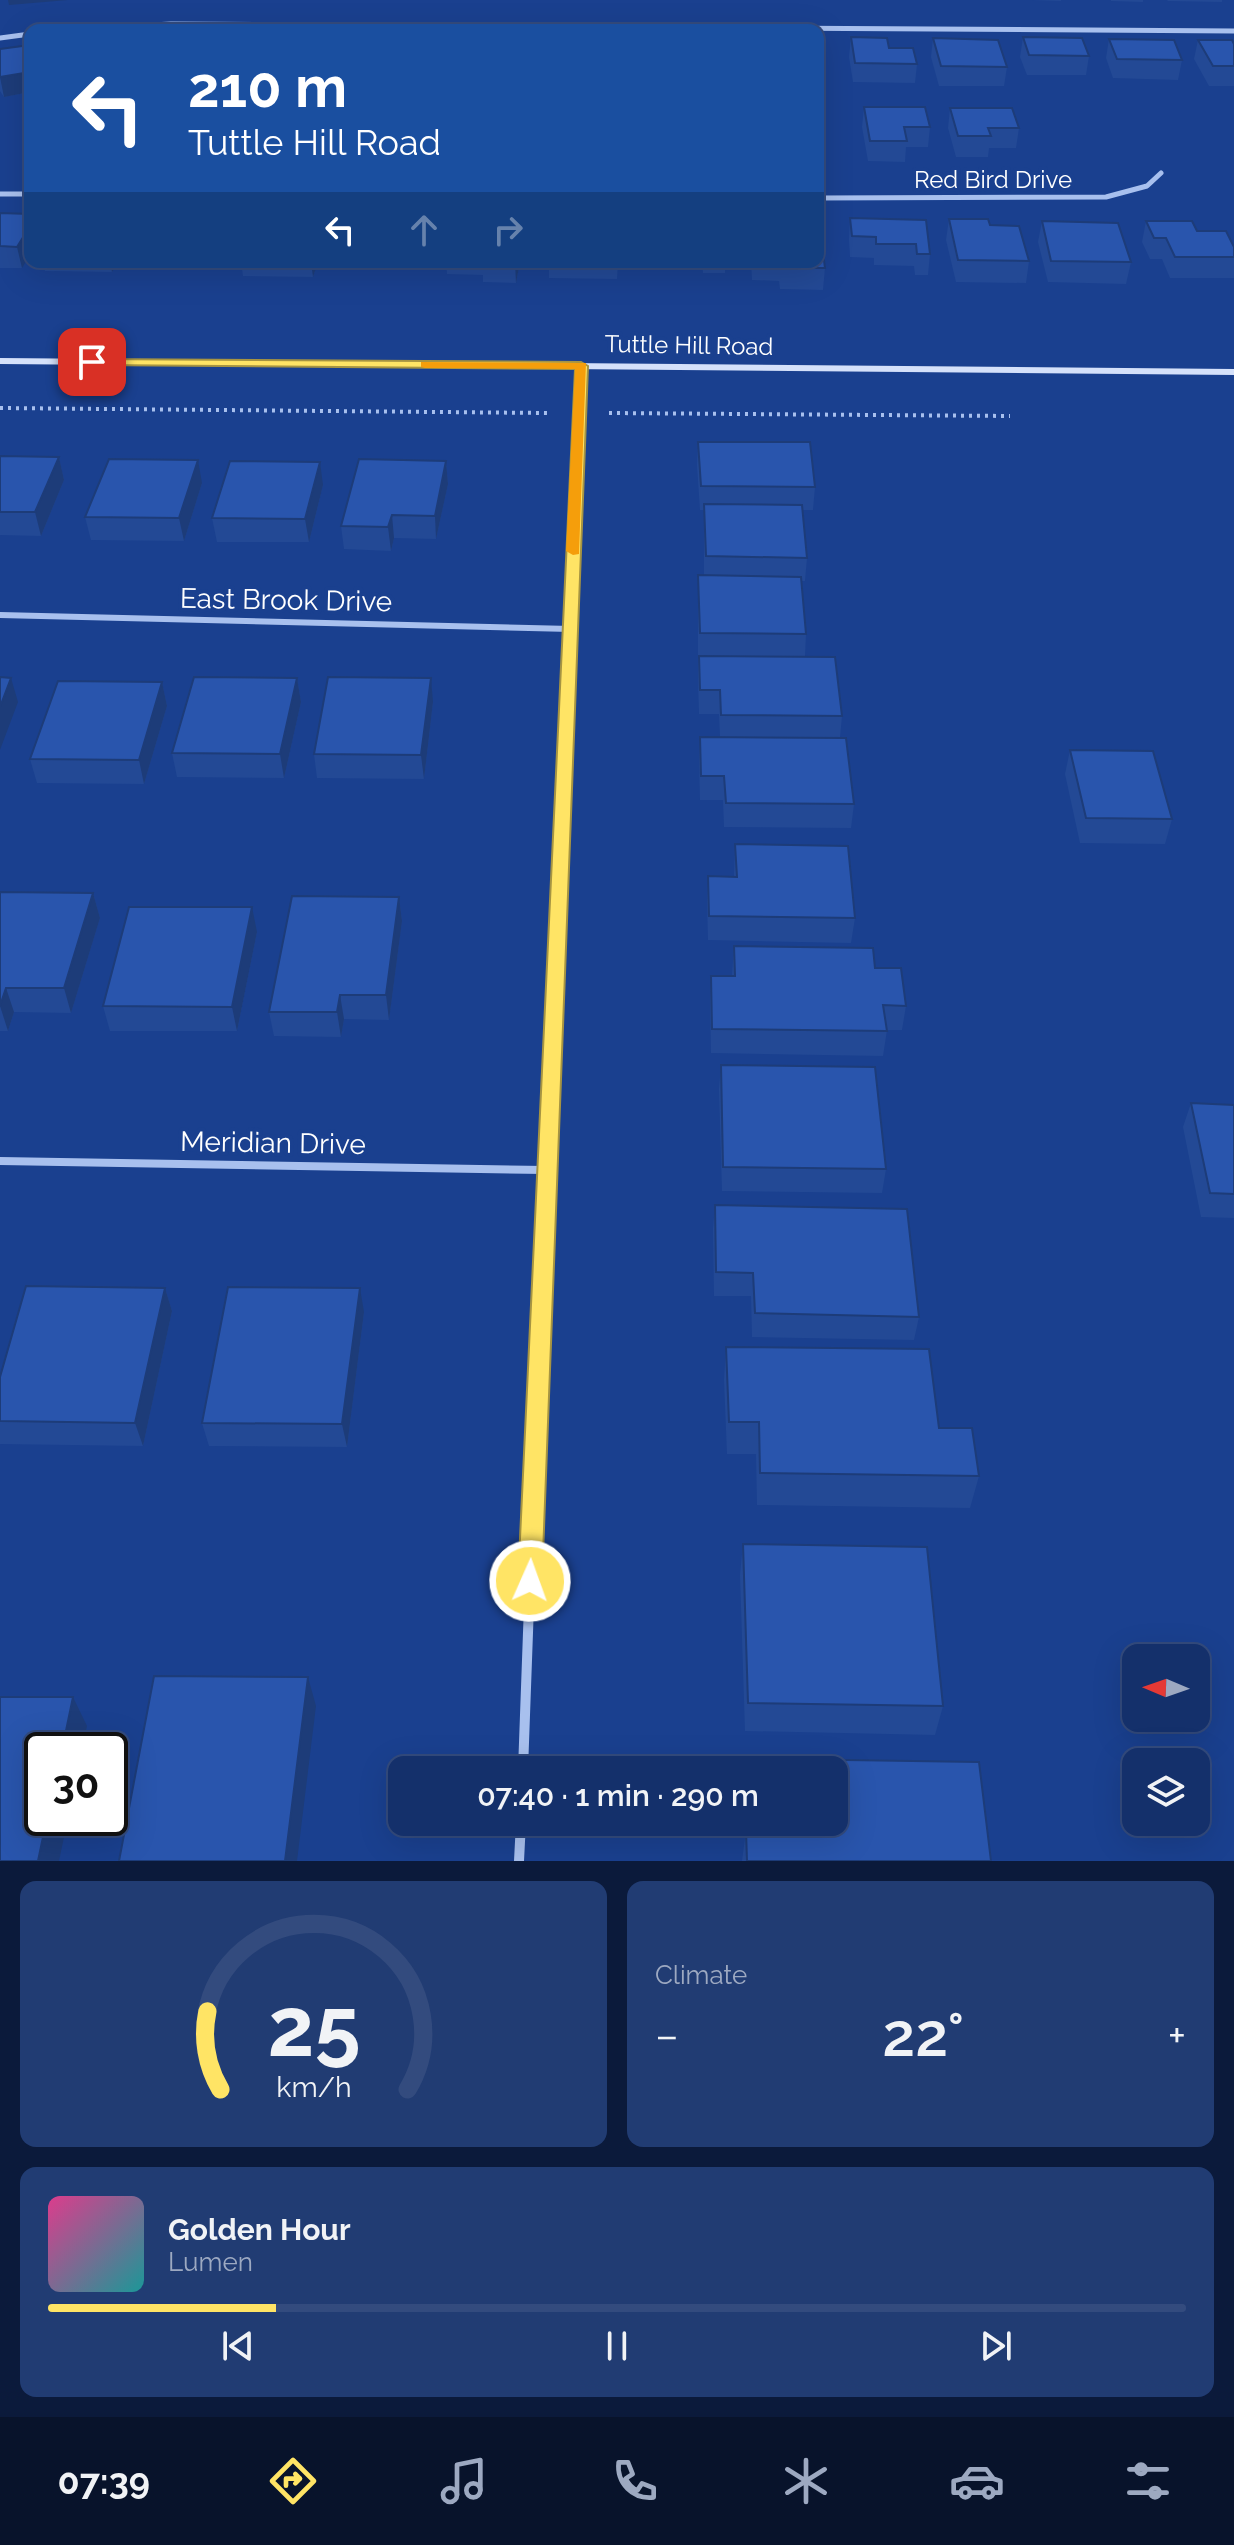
<!DOCTYPE html>
<html lang="en">
<head>
<meta charset="utf-8">
<style>
	body { margin:0; font-family:Raleway,sans-serif; background:#213c73; color:#f1f3f6; height:100vh; display:flex; flex-direction:column; font-size:30px; white-space:nowrap }
	* { box-sizing:border-box; margin:0 }
	p { font-size:26px; color:#9da9c1 }
	.icon { flex:none; width:44px; height:44px; fill:none; stroke:currentColor; stroke-width:2; stroke-linecap:round; stroke-linejoin:round }
	.map { position:relative; height:1861px; overflow:hidden }
	.details { display:flex; flex-direction:column; gap:20px; padding:20px; background:#0b1a3b; flex:1 }
	.details>* { flex:none }
	.banner { position:absolute; left:24px; top:24px; width:800px; height:244px; border-radius:16px; box-shadow:0 8px 32px #0002,0 0 0 2px #334b7e; background:#1a4fa0; color:#fff; overflow:hidden }
	.needle { width:52px; rotate:272deg }
	.buttons { position:absolute; left:1122px; top:1644px; display:grid; gap:16px }
	.buttons a { display:grid; place-items:center; width:88px; height:88px; border-radius:16px; background:#14306b; box-shadow:0 8px 32px #0002,0 0 0 2px #334b7e; font-size:40px }
	.speed { position:absolute; left:24px; top:1732px; display:flex; gap:16px; font-size:40px; font-weight:700; text-align:center }
	.speed>* { display:grid; place-content:center; width:104px; height:104px; border-radius:50%; background:#14306b; box-shadow:0 8px 32px #0002,0 0 0 2px #334b7e; line-height:1 }
	.speed .limit { border:4px solid #111; border-radius:12px; background:#fff; color:#111 }
	.pin { position:absolute; display:grid; place-items:center; width:68px; height:68px; color:#fff; margin:-34px; border-radius:16px; box-shadow:0 4px 12px #0006 }
	.me { position:absolute; width:88px; margin:-44px; rotate:2deg; stroke-linejoin:round; filter:drop-shadow(0 0 6px #0008) }
	.turn { display:flex; align-items:center; gap:28px; height:168px; padding:0 32px; font-size:36px }
	.turn .icon { width:104px; height:104px; stroke-width:2.5 }
	.turn b { display:block; font-size:56px; line-height:68px }
	.lanes { display:flex; align-items:center; height:76px; padding:0 32px; background:#0003; justify-content:center; gap:40px; direction:ltr }
	.lanes .off { opacity:.35 }
	.big { font-size:60px; font-weight:600; line-height:1.1 }
	.details .widget { flex:1; display:flex; flex-direction:column; justify-content:center; gap:12px; min-width:0; padding:0 28px; border-radius:16px; background:#213c73 }
	.details .dial { align-items:center; gap:0 }
	.dial svg { height:208px; overflow:visible; fill:none; stroke:#334b7e; stroke-width:7; stroke-linecap:round; text-anchor:middle }
	.dial text { fill:#f1f3f6; stroke:none }
	.song { display:flex; align-items:center; gap:24px }
	.cover { width:96px; height:96px; border-radius:12px; background:linear-gradient(135deg,hsl(330 70% 55%),hsl(180 70% 35%)) }
	.played { height:8px; border-radius:4px; background:linear-gradient(90deg,#ffe465 20%,#334b7e 20%) }
	.keys { display:flex; justify-content:space-around; direction:ltr }
	.heat { display:flex; justify-content:space-between; align-items:center; font-size:44px; direction:ltr }
	.details .tiles { flex:1; display:grid; gap:20px; grid-template-columns:1fr 1fr }
	.widget:last-child { grid-column:span 2 }
	.trip { position:absolute; left:388px; top:1756px; width:460px; height:80px; border-radius:16px; background:#14306b; box-shadow:0 8px 32px #0002,0 0 0 2px #334b7e; font-weight:600; line-height:80px; text-align:center }
	.tabs { display:flex; height:128px; justify-content:space-around; align-items:center; background:#08132b; color:#9da9c1 }
	.tabs .icon { width:56px; height:56px }
	.tabs .active { color:#ffe465 }
	.tabs b { font-size:36px; color:#f1f3f6 }
	.map>svg:first-child { display:block }
	.lines { fill:none; stroke-linecap:round; stroke-linejoin:round }
	.path { stroke:#a8c0ee; stroke-width:4; stroke-dasharray:3 5; stroke-linecap:butt }
	.street-far3 { stroke:#a8c0ee; stroke-width:5 }
	.street-far2 { stroke:#a8c0ee; stroke-width:6 }
	.street-far1 { stroke:#a8c0ee; stroke-width:8 }
	.street { stroke:#a8c0ee; stroke-width:10 }
	.secondary { fill:#d5e1fa; fill-rule:evenodd }
	.wall { fill:#234995 }
	.shaded-wall { fill:#1d3c79 }
	.building { fill:#2955ad; stroke:#1d3c79; stroke-width:2 }
	.route { fill:#ffe465; stroke:#a69442; stroke-width:2 }
	.slow { fill:#f59e0b }
	.labels { text-anchor:middle; dominant-baseline:central; stroke-width:8; stroke-linejoin:round; paint-order:stroke }
	.far-street-label { font-size:24px; fill:#fff; stroke:#1a408f }
	.street-label { font-size:28px; fill:#fff; stroke:#1a408f }
</style>
</head>
<body>
<div class="map">
<svg width="1234" height="1861" viewBox="0 0 1234 1861">
	<rect width="100%" height="100%" fill="#1a408f"/>
	<g class="lines">
		<g class="path">
			<path d="M0,408L547,413"/>
			<path d="M609,413L1010,416"/>
		</g>
		<g class="street-far3">
			<path d="M59,30L171,24L1234,31"/>
			<path d="M0,38L30,34"/>
			<path d="M0,194H30"/>
			<path d="M818,198L1106,197L1147,186L1161,173"/>
		</g>
		<g class="street-far2">
			<path d="M0,615L571,629"/>
			<path d="M567,686L581,366"/>
		</g>
		<g class="street-far1">
			<path d="M0,1161L545,1170"/>
			<path d="M544,1195L567,684"/>
		</g>
		<g class="street">
			<path d="M523,1770L544,1193"/>
			<path d="M519,1861L521,1822"/>
		</g>
		<path class="secondary" d="M0,358L1234,369V375L0,364Z"/>
	</g>
	<g class="wall">
		<path d="M1032,0H1061V1Z"/>
		<path d="M1111,0H1143V2L1111,1Z"/>
		<path d="M1167,0H1222V2L1168,1Z"/>
		<path d="M851,37L889,48L917,64L915,83L853,82L849,57Z"/>
		<path d="M1023,37L1089,56L1086,75H1027L1020,57Z"/>
		<path d="M933,38L1007,67L1004,86H939L931,57Z"/>
		<path d="M1109,39L1182,60L1178,80L1113,78L1106,58Z"/>
		<path d="M1198,40L1234,44V86H1209L1194,59Z"/>
		<path d="M30,45V92L4,97L0,91V49Z"/>
		<path d="M864,107L930,127L928,147H906L905,162L868,161L862,127Z"/>
		<path d="M950,108L1019,128L1016,148H989L988,157H956L948,128Z"/>
		<path d="M0,213L30,214L22,268H0Z"/>
		<path d="M850,218L926,220L930,254L928,275H915L914,266L874,265V258L850,257L849,239Z"/>
		<path d="M949,219L990,225L1029,261L1026,283L956,282L946,240Z"/>
		<path d="M1042,221L1131,262L1126,284L1048,282L1038,242Z"/>
		<path d="M1146,221L1197,231L1234,247V278H1170L1162,259H1150L1142,242Z"/>
		<path d="M43,262H118L112,272L45,271Z"/>
		<path d="M143,262H219L215,270L144,268Z"/>
		<path d="M241,262H318L313,277L243,276Z"/>
		<path d="M446,262H520L516,283L483,282V275L447,274Z"/>
		<path d="M549,262H618L617,279L549,278Z"/>
		<path d="M672,262H725V273H703L702,264H672Z"/>
		<path d="M751,262H818L825,268L823,290L780,289L779,281L752,280Z"/>
		<path d="M698,442L815,487L813,510H802L807,558L805,581H802L806,634L805,656L842,716L840,738L854,804L851,828L724,827L723,800H700L699,761L700,737H720L719,714H699L698,680V575H704V510H700L697,465Z"/>
		<path d="M0,456L59,457L64,480L41,536L0,535Z"/>
		<path d="M446,461L448,484L436,539L394,538L391,551L344,549L341,526Z"/>
		<path d="M202,483L184,541L91,540L85,517Z"/>
		<path d="M323,485L309,542H217L212,518Z"/>
		<path d="M297,678L301,702L284,778L177,777L172,753Z"/>
		<path d="M162,682L167,706L144,784L37,783L30,759Z"/>
		<path d="M433,702L424,779L317,778L314,754Z"/>
		<path d="M1070,750L1172,819L1165,844L1080,843L1065,774Z"/>
		<path d="M735,844L855,918L851,943L708,940L707,901L708,876L734,877Z"/>
		<path d="M0,892L93,893L100,918L71,1013L14,1012L8,1031H0Z"/>
		<path d="M399,897L402,921L389,1020L344,1019L341,1037L274,1036L269,1012Z"/>
		<path d="M257,932L237,1031H110L103,1006Z"/>
		<path d="M734,946L875,968L906,1006L902,1030H887L883,1056L711,1053L710,1000L711,976H732Z"/>
		<path d="M721,1065L886,1169L882,1193L722,1191L719,1089Z"/>
		<path d="M1191,1103L1234,1105V1218L1201,1217L1183,1127Z"/>
		<path d="M715,1205L919,1317L914,1340L752,1337L751,1296H714L713,1229Z"/>
		<path d="M165,1288L172,1311L143,1446L0,1444V1377Z"/>
		<path d="M364,1312L347,1447L209,1446L202,1423Z"/>
		<path d="M726,1347L939,1428L979,1476L970,1508L757,1505L756,1454H727L724,1380Z"/>
		<path d="M743,1544L943,1706L935,1735L745,1731L740,1575Z"/>
		<path d="M779,1759L979,1762L991,1861H742L746,1830H776V1822H834V1770H777Z"/>
	</g>
	<g class="shaded-wall">
		<path d="M8,0H68L9,5Z"/>
		<path d="M30,72V92L4,97L0,77Z"/>
		<path d="M30,226V255L22,268L17,247Z"/>
		<path d="M110,262H118L112,272Z"/>
		<path d="M311,262H318L313,277Z"/>
		<path d="M515,262H520L516,283Z"/>
		<path d="M59,457L64,480L41,536L35,512Z"/>
		<path d="M198,460L202,483L184,541L179,518Z"/>
		<path d="M446,461L448,484L436,539L435,516Z"/>
		<path d="M320,462L323,485L309,542L305,519Z"/>
		<path d="M392,515L394,538L391,551L388,527Z"/>
		<path d="M11,678L18,702L0,750V707Z"/>
		<path d="M297,678L301,702L284,778L280,754Z"/>
		<path d="M431,678L433,702L424,779L421,755Z"/>
		<path d="M162,682L167,706L144,784L139,760Z"/>
		<path d="M93,893L100,918L71,1013L64,988Z"/>
		<path d="M399,897L402,921L389,1020L386,995Z"/>
		<path d="M252,907L257,932L237,1031L232,1007Z"/>
		<path d="M6,988L14,1012L8,1031L0,1006Z"/>
		<path d="M340,995L344,1019L341,1037L337,1012Z"/>
		<path d="M165,1288L172,1311L143,1446L135,1423Z"/>
		<path d="M360,1288L364,1312L347,1447L342,1424Z"/>
		<path d="M308,1677L316,1706L297,1861H285Z"/>
		<path d="M73,1697L87,1726L82,1750H62Z"/>
		<path d="M47,1818H68L59,1861H38Z"/>
	</g>
	<g class="building">
		<path d="M851,37L887,38L889,48H913L917,64L855,63Z"/>
		<path d="M1023,37L1082,38L1089,56L1029,55Z"/>
		<path d="M933,38L998,40L1007,67L941,66Z"/>
		<path d="M1109,39L1174,40L1182,60L1117,59Z"/>
		<path d="M1198,40H1232L1234,44V66H1213Z"/>
		<path d="M30,45V72L0,77V49Z"/>
		<path d="M864,107H925L930,127H904L907,141H870Z"/>
		<path d="M950,108H1012L1019,128H988L991,136H958Z"/>
		<path d="M0,213L30,214V226L17,247L0,246Z"/>
		<path d="M850,218L926,220L930,254H917L916,244H876V237L852,236Z"/>
		<path d="M949,219H988L990,225L1019,226L1029,261L958,260Z"/>
		<path d="M1042,221L1118,223L1131,262L1051,261Z"/>
		<path d="M1146,221H1192L1197,231H1226L1234,247V257H1175L1166,238H1154Z"/>
		<path d="M818,229H820L825,268H782L781,262H818Z"/>
		<path d="M698,442H810L815,487L701,486Z"/>
		<path d="M0,456L59,457L35,512H0Z"/>
		<path d="M109,459L198,460L179,518L85,517Z"/>
		<path d="M359,459L446,461L435,516L392,515L388,527L341,526Z"/>
		<path d="M230,461L320,462L305,519L212,518Z"/>
		<path d="M704,504L802,505L807,558L706,556Z"/>
		<path d="M698,575L801,577L806,634L700,633Z"/>
		<path d="M699,656L835,657L842,716L721,715L720,690H700Z"/>
		<path d="M0,677L11,678L0,707Z"/>
		<path d="M194,677L297,678L280,754L172,753Z"/>
		<path d="M328,677L431,678L421,755L314,754Z"/>
		<path d="M58,681L162,682L139,760L30,759Z"/>
		<path d="M700,737L846,738L854,804L726,803L724,776H701Z"/>
		<path d="M1070,750L1153,751L1172,819L1086,818Z"/>
		<path d="M735,844L848,846L855,918L709,916L708,876L737,877Z"/>
		<path d="M0,892L93,893L64,988H6L0,1006Z"/>
		<path d="M292,896L399,897L386,995H340L337,1012H269Z"/>
		<path d="M129,907H252L232,1007L103,1006Z"/>
		<path d="M734,946L873,948L875,968H901L906,1006L883,1005L887,1031L712,1029L711,976H735Z"/>
		<path d="M721,1065L875,1067L886,1169L723,1167Z"/>
		<path d="M1191,1103L1234,1105V1194L1210,1193Z"/>
		<path d="M715,1205L907,1209L919,1317L755,1313L753,1273L716,1272Z"/>
		<path d="M26,1286L165,1288L135,1423L0,1421V1377Z"/>
		<path d="M228,1287L360,1288L342,1424L202,1423Z"/>
		<path d="M726,1347L929,1349L939,1428H972L979,1476L760,1473L759,1422H729Z"/>
		<path d="M743,1544L927,1547L943,1706L748,1703Z"/>
		<path d="M154,1676L308,1677L285,1861H119Z"/>
		<path d="M0,1697H73L62,1750H42V1818H47L38,1861H0Z"/>
		<path d="M779,1759L979,1762L991,1861H747L746,1830H782V1822H834V1770H779Z"/>
	</g>
	<path class="route" d="M87,359L581,362L588,366L542,1581L538,1589L530,1592L521,1589L518,1581L575,369L92,365L85,362Z"/>
	<path class="slow" d="M421,362L586,363L579,554L573,555L566,551L575,369L425,368L421,367Z"/>
	<g class="labels">
		<g class="far-street-label">
			<text x="993" y="179">Red Bird Drive</text>
			<text transform="translate(689 345) rotate(1)">Tuttle Hill Road</text>
		</g>
		<g class="street-label">
			<text transform="translate(286 600) rotate(1)">East Brook Drive</text>
			<text transform="translate(273 1143) rotate(1)">Meridian Drive</text>
		</g>
	</g>
</svg>
<div class="buttons">
<a><svg class="needle" viewBox="-14 -14 28 28"><path d="M0-13l5 13h-10z" fill="#e53935"/><path d="M0 13l5-13h-10z" fill="#9da9c1"/></svg></a>
<a><svg class="icon" aria-label="layers" viewBox="0 0 24 24"><path d="M12 4l9 5-9 5-9-5zM3 14l9 5 9-5"/></svg></a>
</div>
<div class="speed"><div class="limit">30</div></div>
<div class="pin" style="left:92px;top:362px;background:#d93025"><svg class="icon" aria-label="arrive" viewBox="0 0 24 24"><path d="M6 21V4h12l-3 4 3 4H6"/></svg></div>
<svg class="me" style="left:530px;top:1581px" viewBox="-20 -20 40 40"><circle r="17" fill="#ffe465" stroke="#fff" stroke-width="3"/><path d="M0-11L8 9 0 5-8 9z" fill="#fff"/></svg>
<div class="trip">07:40 · 1 min · 290 m</div>
<div class="banner">
<div class="turn"><svg class="icon" aria-label="left" viewBox="0 0 24 24"><path d="M17 20v-9H6M10 6l-5 5 5 5"/></svg><div><b>210 m</b>Tuttle Hill Road</div></div>
<div class="lanes"><svg class="icon" aria-label="left" viewBox="0 0 24 24"><path d="M17 20v-9H6M10 6l-5 5 5 5"/></svg><svg class="icon off" aria-label="ahead" viewBox="0 0 24 24"><path d="M12 20V5M6 11l6-6 6 6"/></svg><svg class="icon off" aria-label="right" viewBox="0 0 24 24"><path d="M7 20v-9h11M14 6l5 5-5 5"/></svg></div>
</div>
</div>
<section class="details">
<div class="tiles">
<div class="widget dial"><svg viewBox="0 0 100 80">
<path d="M14 69A42 42 0 1 1 86 69"/>
<path d="M14 69A42 42 0 0 1 9 39" stroke="#ffe465"/>
<text x="50" y="56" font-size="32" font-weight="700">25</text>
<text x="50" y="72" font-size="11">km/h</text>
</svg></div>
<div class="widget"><p>Climate</p>
<div class="heat"><a>−</a><b class="big">22°</b><a>+</a></div>
</div>
<div class="widget">
<div class="song"><i class="cover"></i><div><b>Golden Hour</b><p>Lumen</p></div></div>
<div class="played"></div>
<div class="keys"><svg class="icon" aria-label="previous" viewBox="0 0 24 24"><path d="M18 5L8 12l10 7zM5 5v14"/></svg><svg class="icon" aria-label="pause" viewBox="0 0 24 24"><path d="M8 5v14M16 5v14"/></svg><svg class="icon" aria-label="next" viewBox="0 0 24 24"><path d="M6 5l10 7-10 7zM19 5v14"/></svg></div>
</div>
</div>
</section>
<nav class="tabs">
<b>07:39</b>
<svg class="icon active" aria-label="directions" viewBox="0 0 24 24"><path d="M12 3l9 9-9 9-9-9zM9 14v-3h6M13 9l2 2-2 2"/></svg>
<svg class="icon" aria-label="music" viewBox="0 0 24 24"><path d="M9 18V5l10-2v13"/><circle cx="6" cy="18" r="3"/><circle cx="16" cy="16" r="3"/></svg>
<svg class="icon" aria-label="phone" viewBox="0 0 24 24"><path d="M5 4h4l2 5-3 2q2 4 5 5l2-3 5 2v4C11 20 4 13 5 4z"/></svg>
<svg class="icon" aria-label="climate" viewBox="0 0 24 24"><path d="M12 3v18M4 7l16 10M4 17L20 7"/></svg>
<svg class="icon" aria-label="car" viewBox="0 0 24 24"><path d="M5 17H2v-5l4-1 3-4h7l3 4 3 1v5h-3M9 17h6M6 11h13"/><circle cx="7" cy="17" r="2"/><circle cx="17" cy="17" r="2"/></svg>
<svg class="icon" aria-label="filters" viewBox="0 0 24 24"><path d="M4 7h16M4 17h16"/><circle cx="9" cy="7" r="2"/><circle cx="15" cy="17" r="2"/></svg>
</nav>
</body>
</html>
